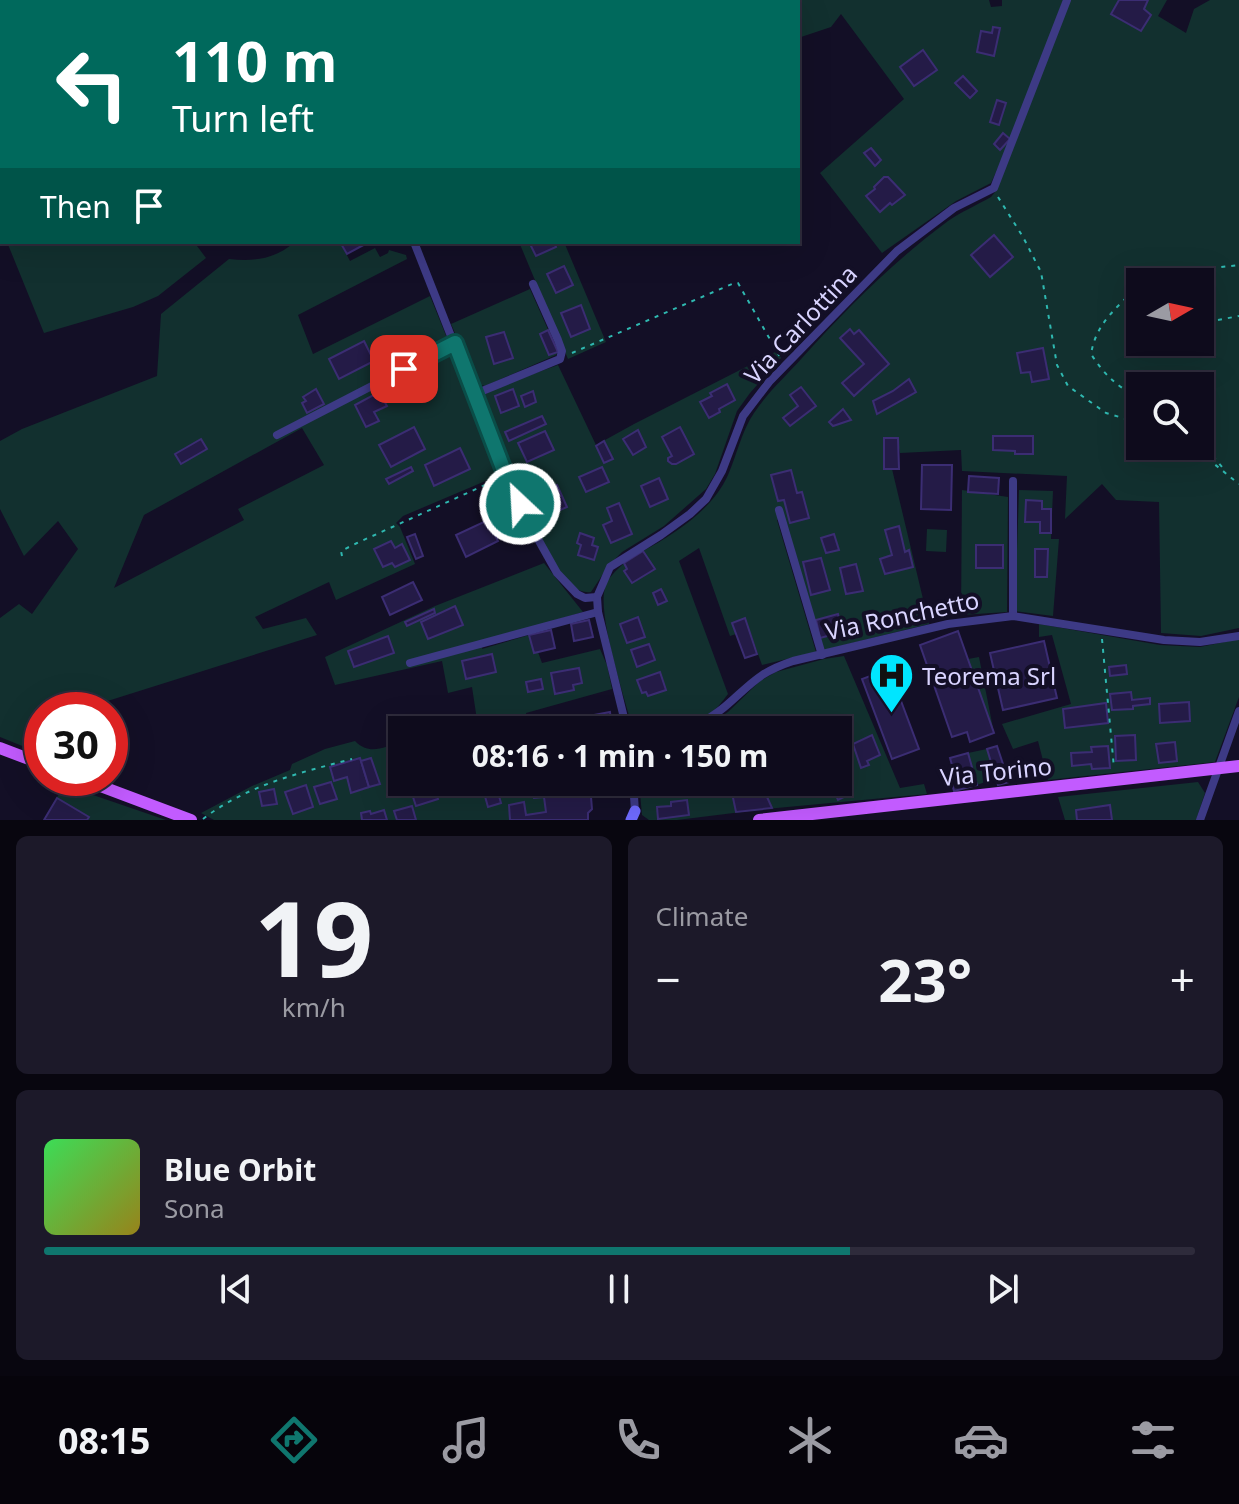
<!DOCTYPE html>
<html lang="en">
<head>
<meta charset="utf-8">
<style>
	body { margin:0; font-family:"Noto Sans",sans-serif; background:#1c1929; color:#f1f3f6; height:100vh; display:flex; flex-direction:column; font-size:30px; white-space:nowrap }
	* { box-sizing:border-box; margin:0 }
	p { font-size:26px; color:#9b9ba3 }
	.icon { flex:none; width:44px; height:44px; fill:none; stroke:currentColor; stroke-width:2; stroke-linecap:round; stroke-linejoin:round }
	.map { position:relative; height:820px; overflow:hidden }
	.sheet { display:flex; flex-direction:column; gap:16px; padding:16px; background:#08060f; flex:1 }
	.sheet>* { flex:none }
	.guide { position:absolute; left:0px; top:0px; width:800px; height:244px; box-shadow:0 8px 32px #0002,0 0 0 2px #2e2b3b; background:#00695c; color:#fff; overflow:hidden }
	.needle { width:52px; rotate:81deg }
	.buttons { position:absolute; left:1126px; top:268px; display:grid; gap:16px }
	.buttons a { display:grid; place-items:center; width:88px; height:88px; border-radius:0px; background:#0e0b1c; box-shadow:0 8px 32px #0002,0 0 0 2px #2e2b3b; font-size:40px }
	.speed { position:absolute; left:24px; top:692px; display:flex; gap:16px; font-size:40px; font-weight:700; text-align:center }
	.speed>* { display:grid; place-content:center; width:104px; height:104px; border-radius:50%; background:#0e0b1c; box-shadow:0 8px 32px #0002,0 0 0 2px #2e2b3b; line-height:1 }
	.speed .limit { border:12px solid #d22; background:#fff; color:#111 }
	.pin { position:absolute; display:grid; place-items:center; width:68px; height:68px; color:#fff; margin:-34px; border-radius:16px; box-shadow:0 4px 12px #0006 }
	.me { position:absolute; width:88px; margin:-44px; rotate:335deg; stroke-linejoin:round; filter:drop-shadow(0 0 6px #0008) }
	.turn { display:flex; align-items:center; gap:28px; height:168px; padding:0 40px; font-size:36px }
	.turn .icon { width:104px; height:104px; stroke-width:2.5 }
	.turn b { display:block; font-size:56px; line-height:68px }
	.then { display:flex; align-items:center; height:76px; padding:0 40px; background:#0003; gap:16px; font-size:30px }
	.big { font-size:60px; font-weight:700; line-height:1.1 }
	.sheet .card { flex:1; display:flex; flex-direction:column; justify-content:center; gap:12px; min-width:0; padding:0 28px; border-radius:12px; background:#1c1929 }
	.sheet .dial { align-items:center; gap:0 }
	.dial b { font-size:104px; line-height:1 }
	.song { display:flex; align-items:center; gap:24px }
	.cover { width:96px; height:96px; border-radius:12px; background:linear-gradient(135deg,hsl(130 70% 55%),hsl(50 70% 35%)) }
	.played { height:8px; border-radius:4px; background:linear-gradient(90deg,#0f766e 70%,#2e2b3b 70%) }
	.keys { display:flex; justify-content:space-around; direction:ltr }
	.heat { display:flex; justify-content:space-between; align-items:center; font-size:44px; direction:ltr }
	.sheet .tiles { flex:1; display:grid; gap:16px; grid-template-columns:1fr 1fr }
	.card:last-child { grid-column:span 2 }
	.trip { position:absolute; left:388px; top:716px; width:464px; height:80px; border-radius:0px; background:#0e0b1c; box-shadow:0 8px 32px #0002,0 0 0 2px #2e2b3b; font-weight:700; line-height:80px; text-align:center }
	.menu { display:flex; height:128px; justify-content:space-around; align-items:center; background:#06040b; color:#9b9ba3 }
	.menu .icon { width:56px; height:56px }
	.menu .selected { color:#0f766e }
	.menu b { font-size:36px; color:#f1f3f6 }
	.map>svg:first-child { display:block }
	.green { fill:#12302f; fill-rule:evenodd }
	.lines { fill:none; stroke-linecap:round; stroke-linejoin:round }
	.stream { stroke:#0c2248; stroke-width:3 }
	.building { fill:#241b47; stroke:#3b2d73; stroke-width:2 }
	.path { stroke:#2fb8b0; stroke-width:2; stroke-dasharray:4 6; stroke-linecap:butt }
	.street { stroke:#3d3a85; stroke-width:8 }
	.secondary { stroke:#6f6bff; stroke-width:11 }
	.primary { stroke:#c25bff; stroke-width:12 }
	.route-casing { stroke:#0a4d48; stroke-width:20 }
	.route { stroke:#0f766e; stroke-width:14 }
	.labels { text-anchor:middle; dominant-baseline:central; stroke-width:8; stroke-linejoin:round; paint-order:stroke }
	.street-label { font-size:24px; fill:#d9d4ff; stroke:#130f26 }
	.poi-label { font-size:24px; fill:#d9d4ff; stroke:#130f26; text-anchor:start }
</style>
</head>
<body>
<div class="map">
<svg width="1239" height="820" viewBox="0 0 1239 820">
	<rect width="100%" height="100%" fill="#130f26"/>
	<g class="green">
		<path d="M0,0H110L111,2H2V231L0,226Z"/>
		<path d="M390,0H989L991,7L1002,6V0H1063L1016,128L991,183L956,201L882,253L820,173L904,99L841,14L831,27L798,38V2H390Z"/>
		<path d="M1069,0H1167L1158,16L1186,33L1194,9L1210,0H1239V628L1201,636L1161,633L1159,502L1116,500L1102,484L1065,519L1067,476L962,471L961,450L900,453L897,438L884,439V468L892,469L929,624L824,650L784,516L777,520L816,652L762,665L745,618L732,623L736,634L730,636L699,548L679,561L728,694C701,732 675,730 633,730C625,699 597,615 605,588C607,578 617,570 624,563L627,569L625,571L632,583L654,570L643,551C675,534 713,509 728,475C737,455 741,432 754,413C767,393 786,376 802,358C846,309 894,261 948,221C961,212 977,205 991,197L995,192ZM1140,282H1200V342H1140ZM1140,386H1200V446H1140Z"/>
		<path d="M7,242H194L206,258L158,296L133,307L44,333Z"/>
		<path d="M295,242H340L350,261L375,248L380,257L388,253L389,250L406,255L407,259L298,315L313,354L430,296L502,474L403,516L396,523L400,527L415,564L336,600L329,582L255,617L263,629L306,618L317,635L79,710H42V754L0,737V618L19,604L32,614L78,549L58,521L24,556L0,509V441L22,429L157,376L161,314L229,259C254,262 275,259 295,242ZM302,428L324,465L238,509L244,520L114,588L144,515Z"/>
		<path d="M519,242H564L606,342L568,359Z"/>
		<path d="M530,289L558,352L556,355L485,386L477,384L451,324Z"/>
		<path d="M777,351L781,358L750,393L737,411L715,474L706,489L664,526L622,552L609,565L591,592C579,594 569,584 561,574C553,565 548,552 542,541C517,495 500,445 481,396L508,383L558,365L596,445L634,424Z"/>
		<path d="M962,490L1008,497L1007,612L961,615Z"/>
		<path d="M1019,490L1053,491L1051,539H1059L1053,616L1015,611Z"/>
		<path d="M927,529L947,530L946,552L926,551Z"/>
		<path d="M544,563L583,612L484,641L482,649L529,635L534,653L538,652L542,663L600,649L607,665L612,689L526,713L529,730H448L477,720L472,687L448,693L442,661L335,685L325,657L435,606Z"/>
		<path d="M1039,624L1160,645L1200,647L1239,639V697L1215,762L1048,780L1038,741L1013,749L1002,724L1071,704L1052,635L1039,637Z"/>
		<path d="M844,656L900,788L924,784L927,794L766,809L677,820H649L642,815L639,782H838V730H700L728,712L760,681L776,672L824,659Z"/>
		<path d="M979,657L994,733L968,659Z"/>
		<path d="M355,741C370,756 383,747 402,742V782H522L523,798L544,797L546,812L526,815L523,802L509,805L510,820H214L201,813L252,786L290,770L292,764L325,749Z"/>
		<path d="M987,749L996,778L977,785L968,753Z"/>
		<path d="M1198,782L1205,793L1196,820H1065L1058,797Z"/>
		<path d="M64,785L166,820H44Z"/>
	</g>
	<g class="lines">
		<g class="stream">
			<path d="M49,0L52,2"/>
			<path d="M608,2L612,0"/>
		</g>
	</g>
	<g class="building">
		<path d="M1119,0H1148L1144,9L1151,15L1141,31L1111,14Z"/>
		<path d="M993,27L1000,28L994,56L977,52L981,31L992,33Z"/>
		<path d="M923,50L937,70L914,86L900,67Z"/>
		<path d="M963,76L977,91L970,98L955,83Z"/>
		<path d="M997,100L1006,103L999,125L990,122Z"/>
		<path d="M1003,133L1010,139L1000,150L994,144Z"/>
		<path d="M871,148L881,160L875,166L864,153Z"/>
		<path d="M884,177H888L905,195L892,205L890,203L880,212L866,196L875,189L874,187Z"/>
		<path d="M994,235L1013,257L990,277L971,255Z"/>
		<path d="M340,242H369L347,254Z"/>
		<path d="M529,242H554L556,247L536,256Z"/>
		<path d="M564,266L573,285L556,293L547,274Z"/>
		<path d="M581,305L590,329L571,337L561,313Z"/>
		<path d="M850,329L854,334L859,330L889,364L854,396L842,383L864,364L840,338Z"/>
		<path d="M548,330L558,352L549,355L540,334Z"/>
		<path d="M504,332L513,358L494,364L486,337Z"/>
		<path d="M364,341L374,361L339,379L329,359Z"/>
		<path d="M400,344L406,354L393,361L388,351Z"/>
		<path d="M1043,348L1049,379L1032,382L1030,372L1021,373L1017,353Z"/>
		<path d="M426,367L431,377L423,381L429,394L414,400L403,378Z"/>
		<path d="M909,379L916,392L877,414L873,401L893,391Z"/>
		<path d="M727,384L735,400L719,409L720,412L709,418L700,402L712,396L710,393Z"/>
		<path d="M801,387L816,406L790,426L783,418L798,406L790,395Z"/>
		<path d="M316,389L324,404L307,413L302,403L306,401L303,397Z"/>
		<path d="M513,389L519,406L501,413L495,396Z"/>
		<path d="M533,391L536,402L525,407L521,396Z"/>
		<path d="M379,392L387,406L374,412L379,421L366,427L355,405Z"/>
		<path d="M843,409L851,420L833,426L829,422Z"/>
		<path d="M542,416L546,424L509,441L505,432Z"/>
		<path d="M414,427L425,449L391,467L379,445Z"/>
		<path d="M680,427L694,454L676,464H672L668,461V458L672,456L662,437Z"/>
		<path d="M638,430L646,447L633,455L623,439Z"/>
		<path d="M545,431L554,450L527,462L518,443Z"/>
		<path d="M993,436H1033V454H1015V451L993,450Z"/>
		<path d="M884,438H898L899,469H884Z"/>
		<path d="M201,439L207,449L181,464L175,454Z"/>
		<path d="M604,441L613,459L604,463L596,446Z"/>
		<path d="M460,448L470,469L434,486L425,465Z"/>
		<path d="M922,465H952L951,510L921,509Z"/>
		<path d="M411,467L413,471L389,484L386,479Z"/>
		<path d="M602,467L609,482L586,492L579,477Z"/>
		<path d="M791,470L797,493L802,492L809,518L790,523L784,500L778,501L771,475Z"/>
		<path d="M969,476L999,478L998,494L968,492Z"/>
		<path d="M659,478L668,499L650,507L641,486Z"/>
		<path d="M557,485L567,507L542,518L535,502L549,495L547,489Z"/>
		<path d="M1026,500L1042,501V509H1051V533H1040V522H1025Z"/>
		<path d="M619,503L632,534L611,543L603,525L612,521L607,508Z"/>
		<path d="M488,520L498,541L466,557L456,535Z"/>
		<path d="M899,526L905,552L909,550L913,567L885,574L880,559L892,555L885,530Z"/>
		<path d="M580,533L594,538L592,545L598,547L594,560L578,555L581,545L577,543Z"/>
		<path d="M415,534L423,556L416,559L407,537Z"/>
		<path d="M834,534L839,550L826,553L821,538Z"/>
		<path d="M391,541L395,548L402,544L410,560L395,567L392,563L383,567L374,549Z"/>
		<rect x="976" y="545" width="27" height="23"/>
		<path d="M1035,549H1048L1047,577H1035Z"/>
		<path d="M643,551L655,569L632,583L624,571L627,569L624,563Z"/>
		<path d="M821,558L830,590L811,595L803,562Z"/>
		<path d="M856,564L863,591L846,594L840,568Z"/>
		<path d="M413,582L422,600L390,615L382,597Z"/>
		<path d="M661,589L667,601L658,605L653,593Z"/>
		<path d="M455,606L463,625L428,639L421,622Z"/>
		<path d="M434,609L435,613L407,626L405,622Z"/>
		<path d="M838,614L842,632L820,638L816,620Z"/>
		<path d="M638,617L645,637L627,643L620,624Z"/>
		<path d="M745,618L757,654L745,658L732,623Z"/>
		<path d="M589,620L593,637L574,641L571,624Z"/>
		<path d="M551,630L555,648L534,653L529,635Z"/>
		<path d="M958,631L994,733L970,742L967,732L952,737L920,645Z"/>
		<path d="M388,636L394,653L354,667L348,651Z"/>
		<path d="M1044,641L1057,698L1003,710L990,653Z"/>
		<path d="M649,644L655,660L637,667L631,650Z"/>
		<path d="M492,654L496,672L466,679L462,661Z"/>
		<path d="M1126,665L1127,674L1110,676L1109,667Z"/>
		<path d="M579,668L582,683L573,685L574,690L555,694L551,673Z"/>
		<path d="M889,669L919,749L892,759L862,679Z"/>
		<path d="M660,672L666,690L648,696L646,692L642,693L637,680Z"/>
		<path d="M541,679L543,689L528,692L526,682Z"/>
		<path d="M1131,692L1132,700L1150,698V704L1133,706V709L1112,710L1110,694Z"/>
		<path d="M1189,702L1190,721L1160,723L1159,704Z"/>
		<path d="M1106,703L1108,723L1065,728L1063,709Z"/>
		<path d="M610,712L612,730H580L578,718Z"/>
		<path d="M815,719L820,730H799L798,726Z"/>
		<path d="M872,735L880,755L867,761L869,765L861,768L853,744Z"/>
		<path d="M1135,735L1136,760L1116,761L1115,736Z"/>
		<path d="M1175,742L1177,761L1159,763L1156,744Z"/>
		<path d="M997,746L1009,782L998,785L987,749Z"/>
		<path d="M1108,746L1110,768L1092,769L1091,764L1072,766L1071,753L1092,752L1091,747Z"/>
		<path d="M968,753L977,785L954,791L951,780L956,779L950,758Z"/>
		<path d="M360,758L369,787L351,793L347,777L334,781L330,767Z"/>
		<path d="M371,758L380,784L369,787L361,761Z"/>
		<path d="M838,761L852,793L838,800L830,782H838Z"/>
		<path d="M331,782L337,799L320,804L314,787Z"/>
		<path d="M408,782H433L438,799L416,806Z"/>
		<path d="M481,782H495L501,803L488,807Z"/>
		<path d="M541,782H573L576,796L590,794L588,782H620L622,793L591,797L592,809L588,813V820H510L509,805L524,802L526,815L546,812L544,797L534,798L532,789L542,788Z"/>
		<path d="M657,782H676L677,788L658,790Z"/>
		<path d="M306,785L313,807L293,814L285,792Z"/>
		<path d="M763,788L772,808L736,812L732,793Z"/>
		<path d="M274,789L277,804L262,806L259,792Z"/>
		<path d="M57,798L89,817L87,820H44Z"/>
		<path d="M687,800L689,815L658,819L657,807L671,806V802Z"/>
		<path d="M1110,805L1112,820H1077L1076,810Z"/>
		<path d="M412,806L416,820H397L394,811Z"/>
		<path d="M384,810L387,820H362L361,813L370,811L371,814Z"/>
	</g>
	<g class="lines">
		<g class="path">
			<path d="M998,197L1023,237L1041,272L1057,365L1068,386L1106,413L1140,423"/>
			<path d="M1143,282L1178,272L1239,265"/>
			<path d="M1140,283C1132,288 1129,296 1122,302C1106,318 1095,331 1091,354C1106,377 1116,385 1140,399"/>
			<path d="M1218,320L1239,316"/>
			<path d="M572,353L732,284L738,283L780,357"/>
			<path d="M1200,441L1222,467"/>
			<path d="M1192,446L1239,484"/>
			<path d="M342,556L341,551L357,543L496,480"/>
			<path d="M1102,639L1114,768"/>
			<path d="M203,819C247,785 299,773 352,759"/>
		</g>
		<g class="street">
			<path d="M386,2L387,0"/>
			<path d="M414,242L506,476L534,532L557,573L577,594L585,598L597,597"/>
			<path d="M475,394L560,359L562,351L558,340L533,284"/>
			<path d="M277,435L455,343"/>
			<path d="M779,510L822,655"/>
			<path d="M1013,616V481"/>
			<path d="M410,663L598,612"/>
			<path d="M627,730L598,612L597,597L610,567L661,535L690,514L706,499L722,471L743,416L769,382L897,251L954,208L994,188L1067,0"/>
			<path d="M690,730C703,722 717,714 728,704C753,682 760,672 793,661L948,624L1013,616L1164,640L1200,642L1239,636"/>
			<path d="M633,782L635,811"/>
			<path d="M1200,820L1239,711"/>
		</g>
		<path class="secondary" d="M631,820L635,811"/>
		<g class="primary">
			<path d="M0,748L42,764"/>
			<path d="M79,778L191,820"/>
			<path d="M759,820L1239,766"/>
		</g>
	</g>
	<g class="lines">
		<defs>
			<path id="route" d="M404,369L455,343L506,476L520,504"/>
		</defs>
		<use href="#route" class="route-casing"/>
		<use href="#route" class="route"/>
	</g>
	<defs>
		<symbol id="hospital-pin" viewBox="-11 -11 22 30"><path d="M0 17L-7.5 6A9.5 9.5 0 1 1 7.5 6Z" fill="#00e5ff" stroke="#130f26"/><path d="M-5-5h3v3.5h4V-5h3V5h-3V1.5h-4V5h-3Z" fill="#111"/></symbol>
	</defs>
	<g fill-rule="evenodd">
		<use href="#hospital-pin" x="866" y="650" width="51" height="69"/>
	</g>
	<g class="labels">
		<g class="street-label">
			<text transform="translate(800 324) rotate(-47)">Via Carlottina</text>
			<text transform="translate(902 615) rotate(-12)">Via Ronchetto</text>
			<text transform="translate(996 771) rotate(-6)">Via Torino</text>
		</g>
		<g class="poi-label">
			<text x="922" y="675">Teorema Srl</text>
		</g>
	</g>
</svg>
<div class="buttons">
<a><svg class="needle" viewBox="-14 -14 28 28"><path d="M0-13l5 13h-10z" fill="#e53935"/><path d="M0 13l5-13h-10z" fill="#9b9ba3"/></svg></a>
<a><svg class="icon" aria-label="search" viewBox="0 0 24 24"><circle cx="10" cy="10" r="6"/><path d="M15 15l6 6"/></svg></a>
</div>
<div class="speed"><div class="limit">30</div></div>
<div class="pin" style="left:404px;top:369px;background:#d93025"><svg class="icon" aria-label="arrive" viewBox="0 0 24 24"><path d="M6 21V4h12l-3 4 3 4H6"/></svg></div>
<svg class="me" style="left:520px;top:504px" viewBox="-20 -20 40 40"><circle r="17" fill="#0f766e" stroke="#fff" stroke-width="3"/><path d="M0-11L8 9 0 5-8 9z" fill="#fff"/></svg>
<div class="trip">08:16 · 1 min · 150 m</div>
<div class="guide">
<div class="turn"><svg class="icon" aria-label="left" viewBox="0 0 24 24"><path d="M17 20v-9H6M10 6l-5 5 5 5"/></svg><div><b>110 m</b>Turn left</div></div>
<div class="then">Then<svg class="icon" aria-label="arrive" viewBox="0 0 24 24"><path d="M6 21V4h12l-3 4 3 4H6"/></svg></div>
</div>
</div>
<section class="sheet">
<div class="tiles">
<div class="card dial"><b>19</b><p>km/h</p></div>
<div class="card"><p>Climate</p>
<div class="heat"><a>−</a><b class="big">23°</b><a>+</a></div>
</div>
<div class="card">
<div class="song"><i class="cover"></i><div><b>Blue Orbit</b><p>Sona</p></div></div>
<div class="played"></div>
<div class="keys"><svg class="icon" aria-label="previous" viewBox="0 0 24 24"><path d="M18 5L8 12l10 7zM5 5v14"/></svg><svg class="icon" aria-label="pause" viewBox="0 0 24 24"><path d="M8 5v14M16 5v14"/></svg><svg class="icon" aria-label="next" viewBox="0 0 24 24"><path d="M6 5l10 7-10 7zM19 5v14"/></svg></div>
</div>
</div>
</section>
<nav class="menu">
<b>08:15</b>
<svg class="icon selected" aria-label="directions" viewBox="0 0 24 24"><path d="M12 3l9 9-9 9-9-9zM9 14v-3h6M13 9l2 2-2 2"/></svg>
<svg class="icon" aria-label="music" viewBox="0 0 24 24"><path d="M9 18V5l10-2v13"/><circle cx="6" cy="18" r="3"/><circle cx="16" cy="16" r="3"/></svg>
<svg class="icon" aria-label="phone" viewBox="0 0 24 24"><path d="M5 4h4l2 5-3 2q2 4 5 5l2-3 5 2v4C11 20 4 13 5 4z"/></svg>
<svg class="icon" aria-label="climate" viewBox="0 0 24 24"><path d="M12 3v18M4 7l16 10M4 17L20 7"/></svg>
<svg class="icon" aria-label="car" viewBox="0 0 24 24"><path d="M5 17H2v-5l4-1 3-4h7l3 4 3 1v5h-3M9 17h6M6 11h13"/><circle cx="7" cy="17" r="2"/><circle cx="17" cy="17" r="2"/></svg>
<svg class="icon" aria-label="filters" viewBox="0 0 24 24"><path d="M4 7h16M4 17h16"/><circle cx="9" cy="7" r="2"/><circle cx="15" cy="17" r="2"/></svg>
</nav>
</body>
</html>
